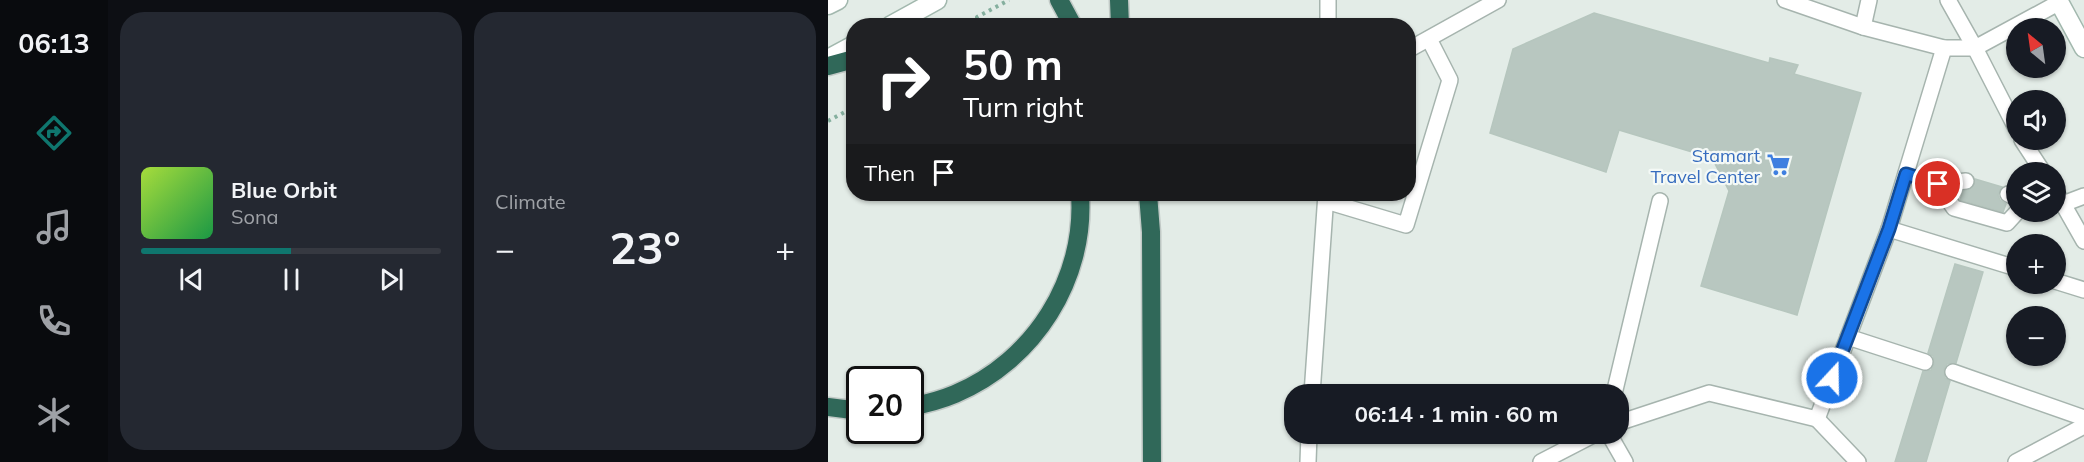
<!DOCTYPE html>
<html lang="en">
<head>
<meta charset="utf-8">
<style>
	body { margin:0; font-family:Mulish,sans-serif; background:#242831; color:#f1f3f6; height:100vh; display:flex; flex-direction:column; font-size:22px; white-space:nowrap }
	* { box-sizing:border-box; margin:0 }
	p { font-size:20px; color:#9ea1a6 }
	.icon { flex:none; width:33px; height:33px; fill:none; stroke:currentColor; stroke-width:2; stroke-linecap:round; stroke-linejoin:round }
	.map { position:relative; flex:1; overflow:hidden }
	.panel { display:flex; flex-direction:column; gap:12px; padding:12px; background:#0d0f14; width:720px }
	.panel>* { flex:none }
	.hud { position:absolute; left:18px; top:18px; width:570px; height:183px; border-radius:24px; box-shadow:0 2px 4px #0004; background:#202124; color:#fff; overflow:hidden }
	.needle { width:39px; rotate:331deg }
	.controls { position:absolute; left:1178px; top:18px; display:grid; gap:12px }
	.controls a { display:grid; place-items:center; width:60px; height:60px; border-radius:50%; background:#171b24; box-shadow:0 2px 4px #0004; font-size:30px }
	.speed { position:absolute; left:18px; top:366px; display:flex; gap:12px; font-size:30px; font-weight:700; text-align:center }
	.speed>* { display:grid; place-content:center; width:78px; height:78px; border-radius:50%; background:#171b24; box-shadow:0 2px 4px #0004; line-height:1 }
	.speed .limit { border:3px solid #111; border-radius:9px; background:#fff; color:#111 }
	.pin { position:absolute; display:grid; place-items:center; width:51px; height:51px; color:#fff; margin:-26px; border:3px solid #fff; border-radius:50%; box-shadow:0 2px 6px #0007 }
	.me { position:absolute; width:66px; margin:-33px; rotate:21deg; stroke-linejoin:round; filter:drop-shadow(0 0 4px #0008) }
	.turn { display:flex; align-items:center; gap:21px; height:126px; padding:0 18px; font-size:27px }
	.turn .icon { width:78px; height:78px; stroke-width:2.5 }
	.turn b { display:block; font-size:42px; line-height:51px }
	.then { display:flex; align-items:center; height:57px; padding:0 18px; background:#0003; gap:12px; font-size:22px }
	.big { font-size:45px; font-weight:700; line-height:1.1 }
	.panel .widget { flex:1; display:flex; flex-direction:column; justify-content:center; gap:9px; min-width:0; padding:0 21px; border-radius:24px; background:#242831 }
	.song { display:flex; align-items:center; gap:18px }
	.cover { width:72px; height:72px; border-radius:9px; background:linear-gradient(135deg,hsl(80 70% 55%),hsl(140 70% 35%)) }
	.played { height:6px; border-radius:3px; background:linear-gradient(90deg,#0f766e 50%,#363941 50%) }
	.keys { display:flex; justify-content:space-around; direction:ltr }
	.heat { display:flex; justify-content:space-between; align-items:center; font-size:33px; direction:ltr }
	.panel .tiles { flex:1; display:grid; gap:12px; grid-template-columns:repeat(2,1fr) }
	.trip { position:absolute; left:456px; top:384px; width:345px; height:60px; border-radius:24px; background:#171b24; box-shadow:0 2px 4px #0004; font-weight:700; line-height:60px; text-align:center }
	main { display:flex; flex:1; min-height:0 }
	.menu { display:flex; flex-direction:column; width:108px; justify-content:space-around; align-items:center; background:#090b0e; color:#9ea1a6 }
	.menu .icon { width:42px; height:42px }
	.menu .active { color:#0f766e }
	.menu b { font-size:27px; color:#f1f3f6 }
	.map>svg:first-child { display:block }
	.building { fill:#b8c7c0; stroke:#b6c6be; stroke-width:1.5 }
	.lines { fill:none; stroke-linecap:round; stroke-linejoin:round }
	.lane-casing { stroke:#a6b4ae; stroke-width:18 }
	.secondary-casing { stroke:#a2b8ae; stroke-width:21 }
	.highway-casing { stroke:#c1c9c6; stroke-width:21 }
	.path { stroke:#85af9e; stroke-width:4; stroke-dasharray:3 4.5; stroke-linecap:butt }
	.lane { stroke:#fff; stroke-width:15 }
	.secondary { stroke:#fff; stroke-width:18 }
	.highway { stroke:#306859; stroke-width:18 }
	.route-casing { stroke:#114b97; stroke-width:15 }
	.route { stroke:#1a73e8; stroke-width:10 }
	.labels { text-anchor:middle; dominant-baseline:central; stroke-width:4.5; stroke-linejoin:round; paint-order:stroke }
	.shop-label { font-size:18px; fill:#366cbe; stroke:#f4f9f6; text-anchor:end }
</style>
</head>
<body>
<main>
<nav class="menu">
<b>06:13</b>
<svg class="icon active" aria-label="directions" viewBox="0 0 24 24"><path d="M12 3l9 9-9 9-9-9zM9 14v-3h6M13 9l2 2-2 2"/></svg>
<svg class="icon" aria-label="music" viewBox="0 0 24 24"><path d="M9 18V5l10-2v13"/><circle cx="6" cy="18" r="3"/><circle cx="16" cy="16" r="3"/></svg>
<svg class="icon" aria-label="phone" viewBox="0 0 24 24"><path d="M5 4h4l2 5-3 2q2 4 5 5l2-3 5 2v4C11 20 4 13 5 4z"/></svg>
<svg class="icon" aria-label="climate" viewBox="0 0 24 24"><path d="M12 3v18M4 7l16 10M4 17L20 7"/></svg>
</nav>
<section class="panel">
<div class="tiles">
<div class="widget">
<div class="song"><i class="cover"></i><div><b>Blue Orbit</b><p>Sona</p></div></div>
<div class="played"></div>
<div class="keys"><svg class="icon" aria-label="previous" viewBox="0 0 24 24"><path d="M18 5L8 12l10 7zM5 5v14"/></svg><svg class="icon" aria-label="pause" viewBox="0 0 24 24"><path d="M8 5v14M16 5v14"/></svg><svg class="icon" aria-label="next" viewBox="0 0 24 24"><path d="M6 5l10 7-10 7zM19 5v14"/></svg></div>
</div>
<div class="widget"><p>Climate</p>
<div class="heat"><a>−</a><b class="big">23°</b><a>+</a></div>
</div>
</div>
</section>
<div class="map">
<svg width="1256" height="462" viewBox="0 0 1256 462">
	<rect width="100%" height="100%" fill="#e3ece7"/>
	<g class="building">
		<path d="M766,13L941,63L942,58L970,65L966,74L1033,93L969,315L873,286L901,191L884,158L791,130L778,172L662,133L685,49Z"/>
		<path d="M1147,179L1174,187L1170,195L1172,200L1178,204L1175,212L1132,200L1135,191L1144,188Z"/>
		<path d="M1127,264L1155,272L1128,363L1119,364L1116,369L1117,378L1122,381L1098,462H1067L1095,371L1103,370L1106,364L1105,356L1100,353Z"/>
	</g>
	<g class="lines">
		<defs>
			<g id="lane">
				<path d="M957,0L1035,27L1116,48H1147L1232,2"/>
				<path d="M1120,0L1147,48L1188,128"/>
				<path d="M500,26V0"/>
				<path d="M1035,27L1041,0"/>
				<path d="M580,50L670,0"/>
				<path d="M1194,140L1215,172"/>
				<path d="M1078,174L1110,184"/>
				<path d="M1138,181L1110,184L1126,208L1179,223L1189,212"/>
				<path d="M1227,191L1235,204L1256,196"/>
				<path d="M1180,194L1188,198"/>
				<path d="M498,201L578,225L622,80L601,39"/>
				<path d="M1227,204H1235L1256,241"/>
				<path d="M1061,229L1188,268"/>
				<path d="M1227,281L1256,290"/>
				<path d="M1020,337L1097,362"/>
				<path d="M1125,372L1256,418"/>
				<path d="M484,394L498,194"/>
				<path d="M786,394L832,201"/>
				<path d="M989,419L1030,462"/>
				<path d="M790,423L881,393L989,419L1061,229L1116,48"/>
				<path d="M781,434L797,462"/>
				<path d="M480,462L481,434"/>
				<path d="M713,462L767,434"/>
				<path d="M1188,462L1256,426"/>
			</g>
			<g id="secondary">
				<path d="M1230,0L1256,48"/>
				<path d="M0,5L10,0"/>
				<path d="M62,26L109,0"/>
				<path d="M0,59L26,45"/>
			</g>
			<g id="highway">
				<path d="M231,0L245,26"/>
				<path d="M291,0L292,26"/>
				<path d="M0,66L26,59"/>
				<path d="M320,194L323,232L324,462"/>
				<path d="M0,407L32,411"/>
				<path d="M82,407C97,404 113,400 127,394C206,361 258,279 252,194"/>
			</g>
		</defs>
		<use href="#lane" class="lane-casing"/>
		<use href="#secondary" class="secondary-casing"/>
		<use href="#highway" class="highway-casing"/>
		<g class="path">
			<path d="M149,26V17L181,0"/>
			<path d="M0,121L26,107"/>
		</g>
		<use href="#lane" class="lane"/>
		<use href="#secondary" class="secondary"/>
		<use href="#highway" class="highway"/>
	</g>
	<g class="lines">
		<defs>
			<path id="route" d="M1004,378L1061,229L1078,174L1110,184"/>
		</defs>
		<use href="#route" class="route-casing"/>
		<use href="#route" class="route"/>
	</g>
	<defs>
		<symbol id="supermarket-bare" viewBox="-9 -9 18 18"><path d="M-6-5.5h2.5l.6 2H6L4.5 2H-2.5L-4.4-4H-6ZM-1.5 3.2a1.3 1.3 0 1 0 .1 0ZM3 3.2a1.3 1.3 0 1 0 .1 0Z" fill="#3f7fe0" stroke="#f4f9f6" stroke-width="2.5" paint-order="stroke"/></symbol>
	</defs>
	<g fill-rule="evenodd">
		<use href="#supermarket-bare" x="934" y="148" width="33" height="33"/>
	</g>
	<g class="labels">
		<g class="shop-label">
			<text x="932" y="155">Stamart<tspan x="932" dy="21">Travel Center</tspan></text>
		</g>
	</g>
</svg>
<div class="controls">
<a><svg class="needle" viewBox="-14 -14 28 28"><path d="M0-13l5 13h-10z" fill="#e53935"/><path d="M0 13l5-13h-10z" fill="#9ea1a6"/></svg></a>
<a><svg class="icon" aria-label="sound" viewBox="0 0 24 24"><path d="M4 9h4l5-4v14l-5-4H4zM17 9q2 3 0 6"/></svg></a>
<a><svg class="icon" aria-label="layers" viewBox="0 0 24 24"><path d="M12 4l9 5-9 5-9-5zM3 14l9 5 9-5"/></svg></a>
<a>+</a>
<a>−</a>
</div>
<div class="speed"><div class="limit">20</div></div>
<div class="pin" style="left:1110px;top:184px;background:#d93025"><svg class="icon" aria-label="arrive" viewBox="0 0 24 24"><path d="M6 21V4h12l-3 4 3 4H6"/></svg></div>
<svg class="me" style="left:1004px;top:378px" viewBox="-20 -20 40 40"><circle r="17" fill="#1a73e8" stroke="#fff" stroke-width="3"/><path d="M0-11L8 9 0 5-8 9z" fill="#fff"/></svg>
<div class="trip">06:14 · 1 min · 60 m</div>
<div class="hud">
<div class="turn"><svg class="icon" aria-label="right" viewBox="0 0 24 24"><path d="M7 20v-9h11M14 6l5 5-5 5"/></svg><div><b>50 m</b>Turn right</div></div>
<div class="then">Then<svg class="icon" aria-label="arrive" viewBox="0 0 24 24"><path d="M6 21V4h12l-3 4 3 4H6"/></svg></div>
</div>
</div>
</main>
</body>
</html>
